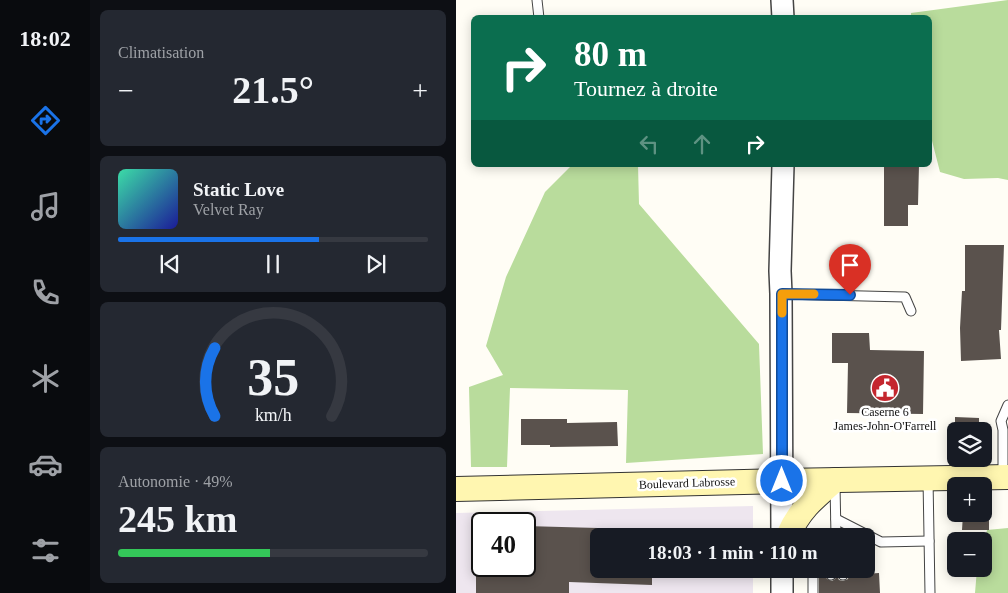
<!DOCTYPE html>
<html lang="fr">
<head>
<meta charset="utf-8">
<style>
	body { margin:0; font-family:Georgia,serif; background:#242831; color:#f1f3f6; height:100vh; display:flex; flex-direction:column; font-size:19px; white-space:nowrap }
	* { box-sizing:border-box; margin:0 }
	p { font-size:16px; color:#9ea1a6 }
	.icon { flex:none; width:28px; height:28px; fill:none; stroke:currentColor; stroke-width:2; stroke-linecap:round; stroke-linejoin:round }
	.map { position:relative; flex:1; overflow:hidden }
	.details { display:flex; flex-direction:column; gap:10px; padding:10px; background:#0d0f14; width:366px }
	.details>* { flex:none }
	.top-card { position:absolute; left:15px; top:15px; width:461px; height:152px; border-radius:8px; box-shadow:0 2px 12px #0003; background:#0b6e4f; color:#fff; overflow:hidden }
	.controls { position:absolute; left:491px; top:422px; display:grid; gap:10px }
	.controls a { display:grid; place-items:center; width:45px; height:45px; border-radius:8px; background:#171b24; box-shadow:0 2px 12px #0003; font-size:25px }
	.speed { position:absolute; left:15px; top:512px; display:flex; gap:10px; font-size:25px; font-weight:700; text-align:center }
	.speed>* { display:grid; place-content:center; width:65px; height:65px; border-radius:50%; background:#171b24; box-shadow:0 2px 12px #0003; line-height:1 }
	.speed .limit { border:2px solid #111; border-radius:8px; background:#fff; color:#111 }
	.pin { position:absolute; display:grid; place-items:center; width:42px; height:42px; color:#fff; margin:-51px -21px; border-radius:50% 50% 50% 0; rotate:-45deg; box-shadow:0 0 5px #0007 }
	.pin .icon { rotate:45deg }
	.me { position:absolute; width:55px; margin:-28px; rotate:0deg; stroke-linejoin:round; filter:drop-shadow(0 0 4px #0008) }
	.turn { display:flex; align-items:center; gap:18px; height:105px; padding:0 20px; font-size:22px }
	.turn .icon { width:65px; height:65px; stroke-width:2.5 }
	.turn b { display:block; font-size:35px; line-height:42px }
	.lanes { display:flex; align-items:center; height:48px; padding:0 20px; background:#0003; justify-content:center; gap:25px; direction:ltr }
	.lanes .off { opacity:.35 }
	.big { font-size:38px; font-weight:700; line-height:1.1 }
	.details .card { flex:1; display:flex; flex-direction:column; justify-content:center; gap:8px; min-width:0; padding:0 18px; border-radius:8px; background:#242831 }
	.details .dial { align-items:center; gap:0 }
	.dial svg { height:130px; overflow:visible; fill:none; stroke:#363941; stroke-width:7; stroke-linecap:round; text-anchor:middle }
	.dial text { fill:#f1f3f6; stroke:none }
	.song { display:flex; align-items:center; gap:15px }
	.cover { width:60px; height:60px; border-radius:8px; background:linear-gradient(135deg,hsl(160 70% 55%),hsl(240 70% 35%)) }
	.played { height:5px; border-radius:2px; background:linear-gradient(90deg,#1a73e8 65%,#363941 65%) }
	.keys { display:flex; justify-content:space-around; direction:ltr }
	.heat { display:flex; justify-content:space-between; align-items:center; font-size:28px; direction:ltr }
	.charge { height:8px; border-radius:4px; background:linear-gradient(90deg,#34c759 49%,#363941 0) }
	.trip { position:absolute; left:134px; top:528px; width:285px; height:50px; border-radius:8px; background:#171b24; box-shadow:0 2px 12px #0003; font-weight:700; line-height:50px; text-align:center }
	main { display:flex; flex:1; min-height:0 }
	.tab-bar { display:flex; flex-direction:column; width:90px; justify-content:space-around; align-items:center; background:#090b0e; color:#9ea1a6 }
	.tab-bar .icon { width:35px; height:35px }
	.tab-bar .on { color:#1a73e8 }
	.tab-bar b { font-size:22px; color:#f1f3f6 }
	.map>svg:first-child { display:block }
	.industrial { fill:#eee6ef; fill-rule:evenodd }
	.forest { fill:#b9dc9c }
	.building { fill:#5a524d }
	.lines { fill:none; stroke-linecap:round; stroke-linejoin:round }
	.service-casing { stroke:#444; stroke-width:11 }
	.tertiary-casing { stroke:#444; stroke-width:24 }
	.secondary-casing { stroke:#333; stroke-width:26 }
	.service { stroke:#fff; stroke-width:9 }
	.tertiary { stroke:#fff; stroke-width:21 }
	.secondary { stroke:#fff6b0; stroke-width:24 }
	.route-casing { stroke:#114b97; stroke-width:12 }
	.route { stroke:#1a73e8; stroke-width:9 }
	.slow { stroke:#f59e0b; stroke-width:9 }
	.labels { text-anchor:middle; dominant-baseline:central; stroke-width:5; stroke-linejoin:round; paint-order:stroke }
	.poi-label { font-size:12px; fill:#111; stroke:#fff }
	.street-label { font-size:12px; fill:#111; stroke:#fff }
</style>
</head>
<body>
<main>
<nav class="tab-bar">
<b>18:02</b>
<svg class="icon on" aria-label="directions" viewBox="0 0 24 24"><path d="M12 3l9 9-9 9-9-9zM9 14v-3h6M13 9l2 2-2 2"/></svg>
<svg class="icon" aria-label="music" viewBox="0 0 24 24"><path d="M9 18V5l10-2v13"/><circle cx="6" cy="18" r="3"/><circle cx="16" cy="16" r="3"/></svg>
<svg class="icon" aria-label="phone" viewBox="0 0 24 24"><path d="M5 4h4l2 5-3 2q2 4 5 5l2-3 5 2v4C11 20 4 13 5 4z"/></svg>
<svg class="icon" aria-label="climate" viewBox="0 0 24 24"><path d="M12 3v18M4 7l16 10M4 17L20 7"/></svg>
<svg class="icon" aria-label="car" viewBox="0 0 24 24"><path d="M5 17H2v-5l4-1 3-4h7l3 4 3 1v5h-3M9 17h6M6 11h13"/><circle cx="7" cy="17" r="2"/><circle cx="17" cy="17" r="2"/></svg>
<svg class="icon" aria-label="filters" viewBox="0 0 24 24"><path d="M4 7h16M4 17h16"/><circle cx="9" cy="7" r="2"/><circle cx="15" cy="17" r="2"/></svg>
</nav>
<section class="details">
<div class="card"><p>Climatisation</p>
<div class="heat"><a>−</a><b class="big">21.5°</b><a>+</a></div>
</div>
<div class="card">
<div class="song"><i class="cover"></i><div><b>Static Love</b><p>Velvet Ray</p></div></div>
<div class="played"></div>
<div class="keys"><svg class="icon" aria-label="previous" viewBox="0 0 24 24"><path d="M18 5L8 12l10 7zM5 5v14"/></svg><svg class="icon" aria-label="pause" viewBox="0 0 24 24"><path d="M8 5v14M16 5v14"/></svg><svg class="icon" aria-label="next" viewBox="0 0 24 24"><path d="M6 5l10 7-10 7zM19 5v14"/></svg></div>
</div>
<div class="card dial"><svg viewBox="0 0 100 80">
<path d="M14 69A42 42 0 1 1 86 69"/>
<path d="M14 69A42 42 0 0 1 14 27" stroke="#1a73e8"/>
<text x="50" y="56" font-size="32" font-weight="700">35</text>
<text x="50" y="72" font-size="11">km/h</text>
</svg></div>
<div class="card"><p>Autonomie · 49%</p><b class="big">245 km</b><div class="charge"></div></div>
</section>
<div class="map">
<svg width="552" height="593" viewBox="0 0 552 593">
	<rect width="100%" height="100%" fill="#fffdf5"/>
	<path class="industrial" d="M297,506V536H142V569H297V593H0V513ZM26,524H69V566H26Z"/>
	<g class="forest">
		<path d="M552,0V180L542,178L508,179L484,172L474,133V18L455,17V13Z"/>
		<path d="M116,165H182L183,204L303,344L307,454L170,463L172,390L54,388L51,467H15L13,387L47,375L30,346L50,277L89,192Z"/>
		<path d="M552,528V593H519L521,569H528V544L531,530Z"/>
	</g>
	<g class="building">
		<path d="M428,165H463L462,205H452V226H428Z"/>
		<path d="M509,245H548L545,330H543L545,359L505,361L504,328L506,291H509Z"/>
		<path d="M376,333H413L414,350L468,351L467,414L391,413L392,363H376Z"/>
		<path d="M499,417L523,418V431H499Z"/>
		<path d="M65,419H111V423L161,422L162,446L94,447V445H65Z"/>
		<path d="M507,514H533V530H506Z"/>
		<path d="M69,526L142,528V569H196V585L113,582V593H20V566H69Z"/>
		<path d="M423,573L424,593H363V576H369L371,579L376,581L379,579L381,576L383,580L387,581L392,579L393,575Z"/>
	</g>
	<g class="lines">
		<defs>
			<g id="service">
				<path d="M81,0L83,18"/>
				<path d="M326,294L449,297L455,311"/>
				<path d="M547,476V430L545,421L552,405"/>
				<path d="M472,479L474,593"/>
				<path d="M379,485L380,536"/>
				<path d="M380,519L425,542L473,541"/>
				<path d="M357,569V593"/>
				<path d="M374,569L375,575"/>
				<path d="M387,569V575"/>
			</g>
			<g id="tertiary">
				<path d="M326,0L327,18"/>
				<path d="M326,536L325,294L324,271L327,165"/>
				<path d="M326,569V593"/>
			</g>
			<g id="secondary">
				<path d="M0,489L326,481L552,477"/>
				<path d="M332,536C343,510 358,498 379,480"/>
			</g>
		</defs>
		<use href="#service" class="service-casing"/>
		<use href="#tertiary" class="tertiary-casing"/>
		<use href="#secondary" class="secondary-casing"/>
		<use href="#service" class="service"/>
		<use href="#tertiary" class="tertiary"/>
		<use href="#secondary" class="secondary"/>
	</g>
	<g class="lines">
		<defs>
			<path id="route" d="M326,481V294L394,295"/>
		</defs>
		<use href="#route" class="route-casing"/>
		<use href="#route" class="route"/>
		<path class="slow" d="M326,313V294H358"/>
	</g>
	<defs>
		<symbol id="civic-disc" viewBox="-11 -11 22 22"><circle r="9.5" fill="#c4262e" stroke="#fff"/><path d="M-.6-6.5H3V-4.5H.6V-3L4-1V1h2V6H-6V1h2V-1L-.6-3ZM-1.2 2.5V6h2.4V2.5Z" fill="#fff"/></symbol>
	</defs>
	<g fill-rule="evenodd">
		<use href="#civic-disc" x="413" y="372" width="32" height="32"/>
	</g>
	<g class="labels">
		<g class="poi-label">
			<text x="429" y="412">Caserne 6<tspan x="429" dy="14">James-John-O'Farrell</tspan></text>
		</g>
		<g class="street-label">
			<text transform="translate(231 483) rotate(-2)">Boulevard Labrosse</text>
		</g>
	</g>
</svg>
<div class="controls">
<a><svg class="icon" aria-label="layers" viewBox="0 0 24 24"><path d="M12 4l9 5-9 5-9-5zM3 14l9 5 9-5"/></svg></a>
<a>+</a>
<a>−</a>
</div>
<div class="speed"><div class="limit">40</div></div>
<div class="pin" style="left:394px;top:295px;background:#d93025"><svg class="icon" aria-label="arrive" viewBox="0 0 24 24"><path d="M6 21V4h12l-3 4 3 4H6"/></svg></div>
<svg class="me" style="left:326px;top:481px" viewBox="-20 -20 40 40"><circle r="17" fill="#1a73e8" stroke="#fff" stroke-width="3"/><path d="M0-11L8 9 0 5-8 9z" fill="#fff"/></svg>
<div class="trip">18:03 · 1 min · 110 m</div>
<div class="top-card">
<div class="turn"><svg class="icon" aria-label="right" viewBox="0 0 24 24"><path d="M7 20v-9h11M14 6l5 5-5 5"/></svg><div><b>80 m</b>Tournez à droite</div></div>
<div class="lanes"><svg class="icon off" aria-label="left" viewBox="0 0 24 24"><path d="M17 20v-9H6M10 6l-5 5 5 5"/></svg><svg class="icon off" aria-label="ahead" viewBox="0 0 24 24"><path d="M12 20V5M6 11l6-6 6 6"/></svg><svg class="icon" aria-label="right" viewBox="0 0 24 24"><path d="M7 20v-9h11M14 6l5 5-5 5"/></svg></div>
</div>
</div>
</main>
</body>
</html>
